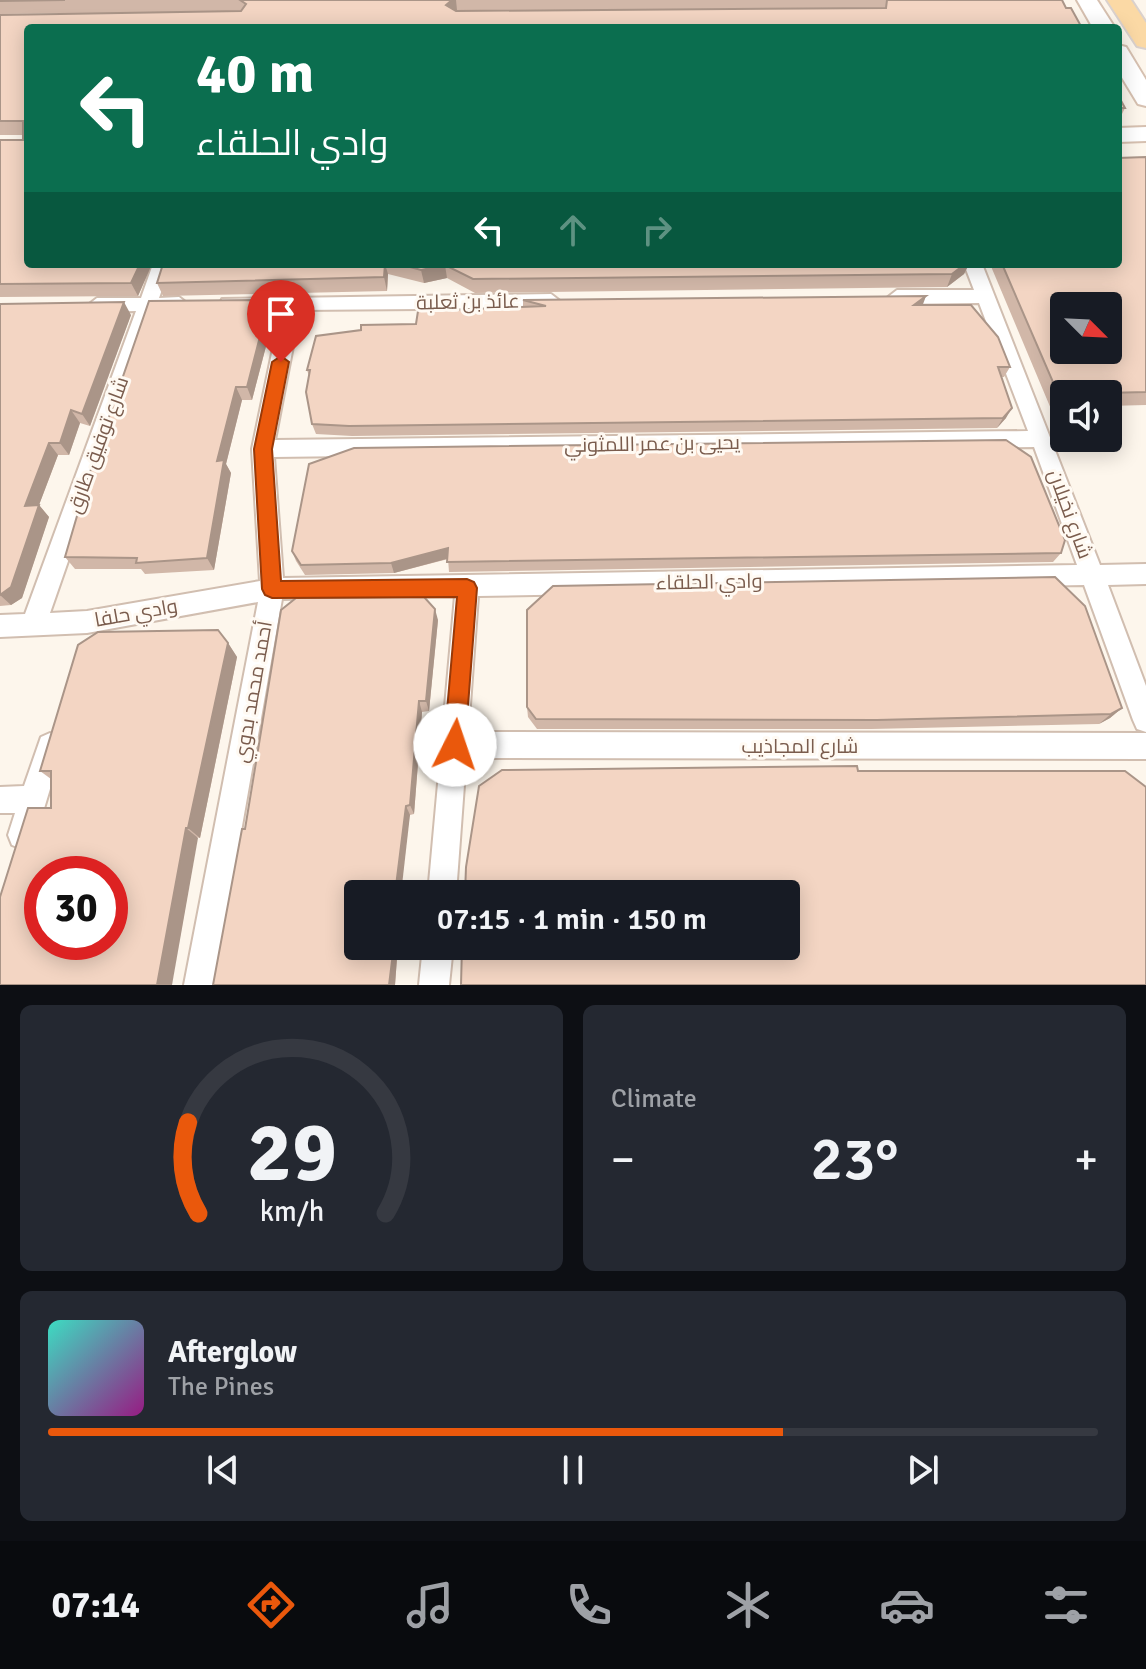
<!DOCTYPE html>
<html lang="en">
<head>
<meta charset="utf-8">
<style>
	body { margin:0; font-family:Signika,Cairo,sans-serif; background:#242831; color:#f1f3f6; height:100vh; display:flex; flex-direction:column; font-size:30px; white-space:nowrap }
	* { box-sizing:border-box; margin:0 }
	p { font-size:26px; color:#9ea1a6 }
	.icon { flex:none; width:44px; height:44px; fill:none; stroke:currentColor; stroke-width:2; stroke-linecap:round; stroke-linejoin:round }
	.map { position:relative; height:985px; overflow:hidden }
	.details { display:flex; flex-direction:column; gap:20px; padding:20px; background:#0d0f14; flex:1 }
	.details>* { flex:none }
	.banner { position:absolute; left:24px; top:24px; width:1098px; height:244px; border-radius:8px; box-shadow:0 4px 20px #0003; background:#0b6e4f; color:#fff; overflow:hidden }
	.needle { width:52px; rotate:114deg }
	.buttons { position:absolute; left:1050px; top:292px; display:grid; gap:16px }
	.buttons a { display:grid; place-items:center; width:72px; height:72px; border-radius:8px; background:#171b24; box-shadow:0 4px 20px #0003; font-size:40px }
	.speed { position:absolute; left:24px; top:856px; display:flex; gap:16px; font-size:40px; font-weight:700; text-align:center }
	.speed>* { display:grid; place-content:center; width:104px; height:104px; border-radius:50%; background:#171b24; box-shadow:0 4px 20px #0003; line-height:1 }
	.speed .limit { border:12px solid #d22; background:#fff; color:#111 }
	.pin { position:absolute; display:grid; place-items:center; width:68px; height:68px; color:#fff; margin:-82px -34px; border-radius:50% 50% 50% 0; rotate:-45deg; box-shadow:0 0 8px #0007 }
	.pin .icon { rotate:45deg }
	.me { position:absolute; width:88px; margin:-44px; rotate:4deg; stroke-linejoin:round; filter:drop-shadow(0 0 6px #0008) }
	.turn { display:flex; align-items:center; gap:28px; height:168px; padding:0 40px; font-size:36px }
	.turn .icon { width:104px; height:104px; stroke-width:2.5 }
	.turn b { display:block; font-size:56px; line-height:68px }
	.lanes { display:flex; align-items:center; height:76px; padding:0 40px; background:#0003; justify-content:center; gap:40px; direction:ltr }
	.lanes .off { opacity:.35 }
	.big { font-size:60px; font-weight:600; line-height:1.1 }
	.details .tile { flex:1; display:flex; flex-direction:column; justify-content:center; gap:12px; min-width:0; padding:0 28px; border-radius:12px; background:#242831 }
	.details .dial { align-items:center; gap:0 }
	.dial svg { height:208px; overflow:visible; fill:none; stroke:#363941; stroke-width:7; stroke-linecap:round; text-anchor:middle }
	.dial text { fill:#f1f3f6; stroke:none }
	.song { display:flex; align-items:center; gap:24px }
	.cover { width:96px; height:96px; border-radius:12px; background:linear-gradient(135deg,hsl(170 70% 55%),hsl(310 70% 35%)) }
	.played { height:8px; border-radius:4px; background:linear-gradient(90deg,#ea580c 70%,#363941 70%) }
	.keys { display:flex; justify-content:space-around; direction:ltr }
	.heat { display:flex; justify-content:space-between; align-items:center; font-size:44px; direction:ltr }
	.details .tiles { flex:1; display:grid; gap:20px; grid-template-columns:1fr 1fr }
	.tile:last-child { grid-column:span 2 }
	.trip { position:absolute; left:344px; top:880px; width:456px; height:80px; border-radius:8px; background:#171b24; box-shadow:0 4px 20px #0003; font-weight:600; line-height:80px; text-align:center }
	.tabs { display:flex; height:128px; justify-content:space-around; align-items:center; background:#090b0e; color:#9ea1a6 }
	.tabs .icon { width:56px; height:56px }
	.tabs .active { color:#ea580c }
	.tabs b { font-size:36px; color:#f1f3f6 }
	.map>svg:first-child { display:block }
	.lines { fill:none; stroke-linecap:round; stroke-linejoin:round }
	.street-casing { stroke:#d1beb0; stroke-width:4 }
	.secondary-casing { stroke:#d6c0b0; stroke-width:4 }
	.primary-casing { stroke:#dad1cd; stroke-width:4 }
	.street { fill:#fff; fill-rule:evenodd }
	.secondary { fill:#fff; fill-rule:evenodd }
	.primary { fill:#fbd9a5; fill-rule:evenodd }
	.wall { fill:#d1b7a8; fill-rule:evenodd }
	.shaded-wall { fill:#aa9588 }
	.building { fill:#f3d5c3; stroke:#aa9588; stroke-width:2; fill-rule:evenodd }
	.route { fill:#ea580c; stroke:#983908; stroke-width:2 }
	.labels { text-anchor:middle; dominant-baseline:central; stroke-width:6; stroke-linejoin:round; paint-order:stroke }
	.street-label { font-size:20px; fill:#7a5c4d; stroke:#fffaf3 }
</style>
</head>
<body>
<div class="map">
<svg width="1146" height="985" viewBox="0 0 1146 985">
	<rect width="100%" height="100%" fill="#fdf6ec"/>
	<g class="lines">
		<defs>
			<g id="street">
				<path d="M153,264H171L159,298L179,297L188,304L179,311H155L50,613L87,611L260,581L252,449L281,310L229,311L220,304L222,299L551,294L560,301L551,308L300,310L275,440L1028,431L979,303L897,304L888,297L897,290H974L964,264H982L1100,565L1146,564V584L1108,585L1146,686V732L1137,729L1133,720L1084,585L478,596L468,732L1146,733V759L466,758L456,894H428L455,596L282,599L214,985H184L258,602L87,633L0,637V615L25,614L136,311L97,312L88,305L97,298H141ZM1034,447L1077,565L283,578L274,457Z"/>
				<path d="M50,733L59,737L63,746L36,835L32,845L22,849L12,845L8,835L15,813H0V787L24,786L41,737Z"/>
				<path d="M423,946H453L449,985H419Z"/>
			</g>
			<g id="secondary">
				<path d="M1077,0H1097L1115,28H1093Z"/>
				<path d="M1118,45L1126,47L1146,80V106L1138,104L1118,71Z"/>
				<path d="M1146,127V141L1118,142V128Z"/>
			</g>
			<path id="primary" d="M1107,0H1131L1146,23V48L1137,46Z"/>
		</defs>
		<use href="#street" class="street-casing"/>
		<use href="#secondary" class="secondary-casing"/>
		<use href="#primary" class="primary-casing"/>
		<use href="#street" class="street"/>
		<use href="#secondary" class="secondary"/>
		<use href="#primary" class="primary"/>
	</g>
	<g class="wall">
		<path d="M0,0H1062L1066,8L28,28L152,264L138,296L0,297V140H23V135H0V15L114,13L0,14ZM457,10H556L456,11Z"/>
		<path d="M1118,95L1125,108L1118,122Z"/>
		<path d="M1146,157V405L1108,406V394H1064V408L1051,409L990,264H1118Z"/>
		<path d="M163,264H969L964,274L947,287L475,293L447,278L424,283L388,274L387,291L163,296L157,283Z"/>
		<path d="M523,300L922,305L1010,367L1004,377H1002L1006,418L997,428L352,436L316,434L312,424L309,376L307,370L416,324L523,307Z"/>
		<path d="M0,304L131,315L90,426L80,423L69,455H58L39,505L49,517L22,598L11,605L0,606Z"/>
		<path d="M265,317L270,331L252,400H242L226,464L231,473L214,570L145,574L141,569H75L65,557Z"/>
		<path d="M292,551L1061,553L1053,562L449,572L448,559L394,573L305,575L296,561Z"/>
		<path d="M438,620L429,711L422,712L414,814L410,815L358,946H395L394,954L397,958L395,985H213L245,829Z"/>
		<path d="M228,643L237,657L200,838L51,808V779L40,771Z"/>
		<path d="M527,707L1122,708L1110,718L1099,724L871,729H537L528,717Z"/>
	</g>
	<g class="shaded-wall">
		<path d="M452,0H456L457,10L447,18L446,5Z"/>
		<path d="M140,264H152L138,296L131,283Z"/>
		<path d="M385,264L388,274L387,291L384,277Z"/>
		<path d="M965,264H969L964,274L947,287L952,274Z"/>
		<path d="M445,265L447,278L424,283L421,270Z"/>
		<path d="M926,296L922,307L914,305Z"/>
		<path d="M124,302L131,315L90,426L82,414Z"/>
		<path d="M265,317L270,331L252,400L247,387Z"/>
		<path d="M236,387L242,400L226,464L231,473L214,570L207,558L217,461Z"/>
		<path d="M1012,408L1006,418L997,428L1003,418Z"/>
		<path d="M71,410L80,423L69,455L60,443Z"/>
		<path d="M49,443L58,455L39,505L49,517L22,598L11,605L0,595L25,506Z"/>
		<path d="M448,548L450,558L394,573L391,563Z"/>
		<path d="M435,609L438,620L429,711L426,701Z"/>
		<path d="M228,643L237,657L200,838L188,828Z"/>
		<path d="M419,701L422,712L414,814L410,805Z"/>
		<path d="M1122,708L1110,718L1099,724L1111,714Z"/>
		<path d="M406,806L410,815L401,894H395Z"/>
		<path d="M186,828L198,838L172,985H157Z"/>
		<path d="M389,946H395L394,954L397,958L395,985H389Z"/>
	</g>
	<g class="building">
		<path d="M0,0H65L0,1Z"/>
		<path d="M240,0H452L446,5L456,11L886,8L887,0H1062L1066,8H1071L1082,28H28V264H140L131,283L0,284V140H23V121H0V15L241,11L246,4Z"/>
		<path d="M1118,95L1125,108H1118Z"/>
		<path d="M1146,157V392L1064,394V396H1059L1002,264H1118V158ZM1064,306H1108V350H1064Z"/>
		<path d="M163,264H385L384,277L157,283Z"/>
		<path d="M399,264H965L952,274L473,279L445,265L421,270Z"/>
		<path d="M926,296L914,305H971L998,337L1010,367H998L1012,408L1003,418L349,426L312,424L306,392L310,370H307L316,336L361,330V325L416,324L418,311L546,306L523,300Z"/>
		<path d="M254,300L265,317L247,387H236L217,461L224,460L207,558L136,563L137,558L65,557L89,475L149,301Z"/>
		<path d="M124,302L82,414L71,410L60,443H49L25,506L39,505L11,587L0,595V304Z"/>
		<path d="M1006,440L1031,457L1065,540L1061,553L447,562L448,548L391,563L301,565L292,551L309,464L354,448Z"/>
		<path d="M1055,577L1085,606L1122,708L1111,714L877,720L536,719L527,707V610L553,586Z"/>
		<path d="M424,597L435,609L426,701H419L410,805L406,806L395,894H358V946H389L388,953H393L389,985H213L242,829H245L281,610L296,598Z"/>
		<path d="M218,630L228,643L188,828H186L157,985H0V897L28,808H51V771H40L78,645L98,632ZM42,874H110V942H42Z"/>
		<path d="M857,766L858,771H1125L1146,787V985H461L462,946H786V894H465L466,867L479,786L502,770Z"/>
	</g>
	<path class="route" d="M281,356L289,362L272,449L281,581L467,579L474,582L477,588L465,745L462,753L455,756L447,753L444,745L457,597L272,598L265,595L262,589L254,449L272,362Z"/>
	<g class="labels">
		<g class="street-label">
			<text transform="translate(468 302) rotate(-1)">عائذ بن ثعلبة</text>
			<text transform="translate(652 444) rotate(-1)">يحيى بن عمر اللمثوني</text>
			<text transform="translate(98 445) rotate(-70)">شارع توفيق طارق</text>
			<text transform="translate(1070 514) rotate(70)">شارع نخيلان</text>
			<text transform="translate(709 582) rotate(-1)">وادي الحلقاء</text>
			<text transform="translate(136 613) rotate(-10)">وادي حلفا</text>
			<text transform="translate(253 692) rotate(-80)">أحمد محمد بدوي</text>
			<text x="800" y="746">شارع المجاذيب</text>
		</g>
	</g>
</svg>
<div class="buttons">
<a><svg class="needle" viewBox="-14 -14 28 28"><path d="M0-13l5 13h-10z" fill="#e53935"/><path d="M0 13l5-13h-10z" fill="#9ea1a6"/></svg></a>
<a><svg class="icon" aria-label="sound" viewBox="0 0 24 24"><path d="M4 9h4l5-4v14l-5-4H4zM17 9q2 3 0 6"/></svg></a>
</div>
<div class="speed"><div class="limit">30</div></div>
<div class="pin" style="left:281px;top:362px;background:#d93025"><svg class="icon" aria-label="arrive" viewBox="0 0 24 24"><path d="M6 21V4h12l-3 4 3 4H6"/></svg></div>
<svg class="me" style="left:455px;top:745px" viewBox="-20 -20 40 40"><circle r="19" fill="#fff"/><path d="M0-13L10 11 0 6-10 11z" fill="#ea580c"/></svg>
<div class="trip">07:15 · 1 min · 150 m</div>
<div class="banner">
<div class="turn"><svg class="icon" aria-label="left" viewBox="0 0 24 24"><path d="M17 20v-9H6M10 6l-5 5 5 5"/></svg><div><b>40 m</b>وادي الحلقاء</div></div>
<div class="lanes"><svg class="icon" aria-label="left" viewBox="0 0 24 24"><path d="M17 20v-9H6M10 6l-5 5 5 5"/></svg><svg class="icon off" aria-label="ahead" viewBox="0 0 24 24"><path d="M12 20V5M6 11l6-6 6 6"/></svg><svg class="icon off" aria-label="right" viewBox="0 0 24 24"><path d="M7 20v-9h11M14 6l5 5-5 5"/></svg></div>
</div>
</div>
<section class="details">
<div class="tiles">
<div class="tile dial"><svg viewBox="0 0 100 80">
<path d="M14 69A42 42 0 1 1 86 69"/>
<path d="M14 69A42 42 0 0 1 10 34" stroke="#ea580c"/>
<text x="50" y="56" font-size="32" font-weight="700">29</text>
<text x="50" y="72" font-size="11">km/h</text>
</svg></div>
<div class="tile"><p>Climate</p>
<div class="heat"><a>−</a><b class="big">23°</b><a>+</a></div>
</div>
<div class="tile">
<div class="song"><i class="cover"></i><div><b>Afterglow</b><p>The Pines</p></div></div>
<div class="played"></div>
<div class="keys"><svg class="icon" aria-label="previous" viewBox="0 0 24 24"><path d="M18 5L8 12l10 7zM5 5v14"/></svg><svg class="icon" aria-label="pause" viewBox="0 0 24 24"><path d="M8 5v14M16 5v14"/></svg><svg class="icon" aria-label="next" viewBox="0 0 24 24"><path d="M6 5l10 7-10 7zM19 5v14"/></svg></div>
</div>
</div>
</section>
<nav class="tabs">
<b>07:14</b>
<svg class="icon active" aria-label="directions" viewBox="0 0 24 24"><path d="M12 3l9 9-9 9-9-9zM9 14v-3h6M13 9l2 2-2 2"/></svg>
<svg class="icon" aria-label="music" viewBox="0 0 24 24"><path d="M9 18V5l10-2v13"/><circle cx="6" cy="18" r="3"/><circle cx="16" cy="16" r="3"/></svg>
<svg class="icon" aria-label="phone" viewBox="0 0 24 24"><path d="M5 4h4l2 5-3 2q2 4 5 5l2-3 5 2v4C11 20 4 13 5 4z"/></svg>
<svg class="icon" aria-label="climate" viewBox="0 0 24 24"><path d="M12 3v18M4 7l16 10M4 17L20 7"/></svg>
<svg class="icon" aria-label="car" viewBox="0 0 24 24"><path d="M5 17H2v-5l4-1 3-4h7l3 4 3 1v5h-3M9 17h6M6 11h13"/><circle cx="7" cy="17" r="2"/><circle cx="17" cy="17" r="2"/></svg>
<svg class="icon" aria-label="filters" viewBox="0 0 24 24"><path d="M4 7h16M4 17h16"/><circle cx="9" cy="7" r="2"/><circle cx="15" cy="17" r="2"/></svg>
</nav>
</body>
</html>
